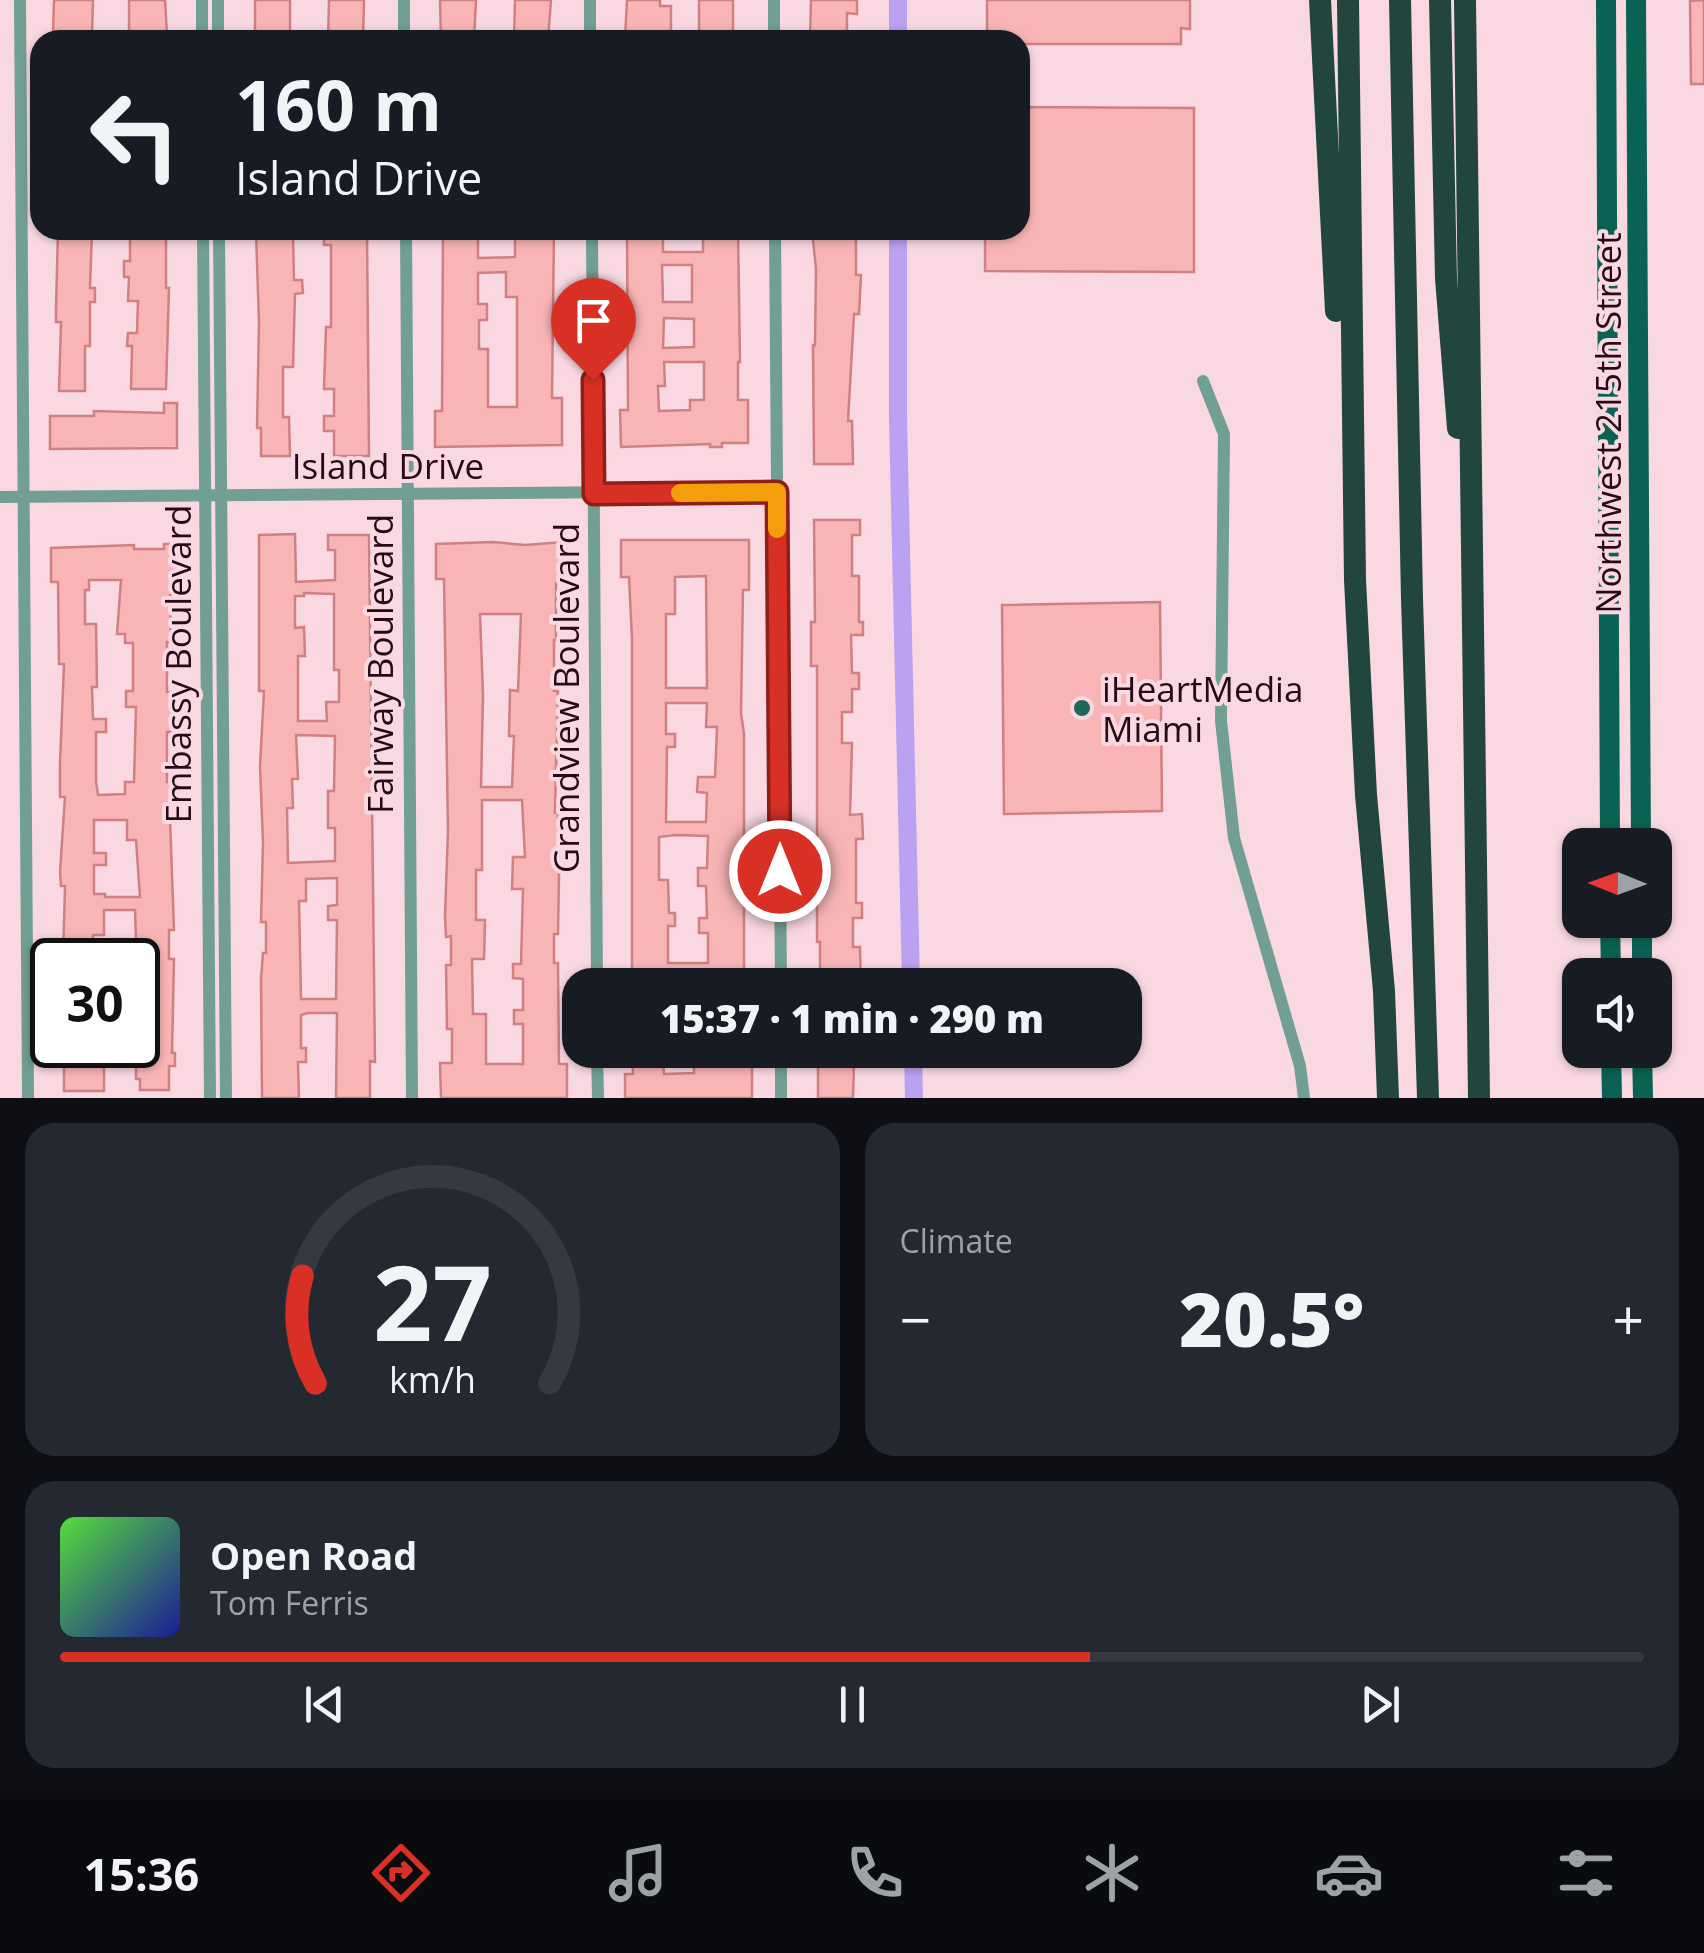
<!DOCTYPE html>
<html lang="en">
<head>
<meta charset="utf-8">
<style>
	body { margin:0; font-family:"Open Sans",sans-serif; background:#242831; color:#f1f3f6; height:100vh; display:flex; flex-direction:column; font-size:38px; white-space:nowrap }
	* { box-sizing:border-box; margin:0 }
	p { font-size:32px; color:#9ea1a6 }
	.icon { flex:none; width:55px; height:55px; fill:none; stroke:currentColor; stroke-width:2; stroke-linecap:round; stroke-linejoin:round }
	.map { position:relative; height:1098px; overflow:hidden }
	.side { display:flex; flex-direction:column; gap:25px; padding:25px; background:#0d0f14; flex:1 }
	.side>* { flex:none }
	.guide { position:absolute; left:30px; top:30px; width:1000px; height:210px; border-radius:30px; box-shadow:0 2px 8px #0004; background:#171b24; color:#f1f3f6; overflow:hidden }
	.needle { width:65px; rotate:271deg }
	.fabs { position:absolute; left:1562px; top:828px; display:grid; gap:20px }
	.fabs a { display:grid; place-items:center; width:110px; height:110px; border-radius:20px; background:#171b24; box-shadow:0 2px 8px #0004; font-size:50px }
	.speed { position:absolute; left:30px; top:938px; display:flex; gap:20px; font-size:50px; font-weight:700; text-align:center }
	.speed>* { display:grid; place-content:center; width:130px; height:130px; border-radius:50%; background:#171b24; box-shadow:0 2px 8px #0004; line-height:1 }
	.speed .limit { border:5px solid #111; border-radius:15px; background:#fff; color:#111 }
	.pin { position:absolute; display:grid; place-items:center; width:85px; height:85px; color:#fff; margin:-102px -42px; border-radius:50% 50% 50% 0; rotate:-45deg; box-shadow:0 0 10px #0007 }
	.pin .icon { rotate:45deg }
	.me { position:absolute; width:110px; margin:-55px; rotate:0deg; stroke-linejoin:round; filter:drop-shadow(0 0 8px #0008) }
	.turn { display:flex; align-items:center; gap:35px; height:210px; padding:0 40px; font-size:45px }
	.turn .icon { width:130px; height:130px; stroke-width:2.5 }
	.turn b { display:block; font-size:70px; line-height:85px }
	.big { font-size:75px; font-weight:800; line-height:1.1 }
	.side .tile { flex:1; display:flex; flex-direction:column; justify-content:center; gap:15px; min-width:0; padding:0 35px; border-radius:30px; background:#242831 }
	.side .dial { align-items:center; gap:0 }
	.dial svg { height:260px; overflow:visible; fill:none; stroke:#363941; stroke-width:7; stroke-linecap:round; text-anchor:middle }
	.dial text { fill:#f1f3f6; stroke:none }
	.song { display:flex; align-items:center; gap:30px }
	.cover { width:120px; height:120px; border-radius:15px; background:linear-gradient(135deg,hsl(110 70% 55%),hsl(240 70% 35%)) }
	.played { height:10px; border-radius:5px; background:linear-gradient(90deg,#d93025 65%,#363941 65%) }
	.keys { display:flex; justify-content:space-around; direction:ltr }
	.heat { display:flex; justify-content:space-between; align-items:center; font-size:55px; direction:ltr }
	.side .tiles { flex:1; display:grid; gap:25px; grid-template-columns:1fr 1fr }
	.tile:last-child { grid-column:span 2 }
	.trip { position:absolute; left:562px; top:968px; width:580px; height:100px; border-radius:30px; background:#171b24; box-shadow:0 2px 8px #0004; font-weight:800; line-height:100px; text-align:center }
	.dock { display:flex; height:160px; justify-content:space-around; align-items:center; background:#090b0e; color:#9ea1a6 }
	.dock .icon { width:70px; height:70px }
	.dock .selected { color:#d93025 }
	.dock b { font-size:45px; color:#f1f3f6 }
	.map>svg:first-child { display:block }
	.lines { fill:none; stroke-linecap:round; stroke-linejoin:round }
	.canal { stroke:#baa1f1; stroke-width:18 }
	.building { fill:#f9b5b6; stroke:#d08082; stroke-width:2.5; fill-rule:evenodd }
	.street { stroke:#719f94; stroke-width:12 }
	.primary { stroke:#0a6254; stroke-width:20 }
	.highway { stroke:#20463e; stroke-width:22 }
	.route-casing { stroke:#8d1f18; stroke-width:25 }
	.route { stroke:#d93025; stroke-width:18 }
	.slow { stroke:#f59e0b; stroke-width:18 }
	.poi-dot { fill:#216759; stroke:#fad8e2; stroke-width:4 }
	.labels { text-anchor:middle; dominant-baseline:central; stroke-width:8; stroke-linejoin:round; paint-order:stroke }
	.street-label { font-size:35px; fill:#260a15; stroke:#fad8e2 }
	.poi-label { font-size:35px; fill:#260a15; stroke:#fad8e2; text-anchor:start }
</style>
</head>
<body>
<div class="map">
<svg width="1704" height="1098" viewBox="0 0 1704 1098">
	<rect width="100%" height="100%" fill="#fad8e2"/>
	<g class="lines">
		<g class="canal">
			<path d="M898,40V0"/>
			<path d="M898,230V418L911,985"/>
			<path d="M913,1050L914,1098"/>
		</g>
	</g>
	<g class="building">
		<path d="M54,0H93L92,35H53Z"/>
		<path d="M129,0H165L167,34H164V40H129Z"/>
		<rect x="255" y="0" width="35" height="40"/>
		<path d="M329,0H364L363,40H328Z"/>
		<path d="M440,0H476L474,40H441Z"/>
		<path d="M515,0H551L548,40H514Z"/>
		<path d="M627,0H660V6H671V37L625,40Z"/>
		<rect x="699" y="0" width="34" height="40"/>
		<path d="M811,0H857V14L847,13V39H810Z"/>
		<path d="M987,0H1190V29L1181,28V44H1020V40H987Z"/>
		<path d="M1704,0V84H1691L1690,1Z"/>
		<path d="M1020,107L1194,108V272L985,271V230H1020Z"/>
		<path d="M58,230H92L90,288H95V302H90V346H85V391H59L61,322H56V308Z"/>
		<path d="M130,230H166V288H169L166,389H131L132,346H127L128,333H137L138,301H128L129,277H124V261H130Z"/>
		<path d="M443,230H478V258L515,257V230H554L552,398H562V445L435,447V411H442ZM506,272V297H517V407H488V349H479V320H487V304H478V273Z"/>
		<path d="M627,230H663V252H703V230H738L740,362H738V400H748V443H722V447H710V444L621,447L620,410H628ZM662,265H692V302H663ZM664,318L694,319V347L663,348ZM664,362H704V400H690V410L659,411L658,386H665Z"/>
		<path d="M812,230H856V275H861L859,314H854L848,421H852L853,464H814L813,345H815L816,269Z"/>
		<path d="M256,232H293L294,280H302L303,293L295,294L293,367H283V417H289L290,456H261V428H257L259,322Z"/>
		<path d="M324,232H367L369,456H334V431H324V416H334V389H324L326,327H331V245H324Z"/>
		<path d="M164,403H177V448L50,449V416H94V411L164,413Z"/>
		<path d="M814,520H860V535H852V576H859V622H863V635H851L852,673H859V689H852V712H842V743H852L850,815L862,814L863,839H856V903H862V918H853V947H860L861,985H820V942H817V666H811V622H815Z"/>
		<path d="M295,534L296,582L335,580V550H328V535H369L375,1062L370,1061V1098H336L337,1013H308L301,1015V1048H306V1062H298L299,1098H262L261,979L263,953H266V922H261L263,843L260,766L264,691H259V535ZM304,593L334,594V670H339V702H326L327,721H298V656H305L304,627L295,628V596H304ZM296,735L335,736L334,791H328V828H335V861L288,863L287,808H293L292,779H298ZM337,878V905L328,906V920H337L336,999H301L299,901H306V879Z"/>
		<path d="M621,540H749V590H743L741,713L744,734V985H709V976L675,977V985H632V639L629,577H621ZM706,576L707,688H666V614H675V577ZM666,703H707L706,727H717L715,777H698L697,792L707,793L706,822H666L667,747H675V734H666ZM675,835L708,836L707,868H698V886H706L707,918H699V933H708V963H668V926H675V913H669L668,880H659V837Z"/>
		<path d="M493,542L525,545L563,542L564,583H556V640H554V691H558L555,813H558L559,876L558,934H554V963H558L559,1064H567V1098H441L440,1063H452V1029H447L446,965H451V936L446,937L445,915L448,831L444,579H436V544ZM480,614H521L518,691L510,690L509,736H514L512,787H481L483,695ZM482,800H522L525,857H513L512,889H523L521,964H513V978L523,979V1010H514V1024H523V1064H486V1014H473L472,959H484L485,920H476V870H482Z"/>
		<path d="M164,544H178L177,596L170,595L171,642H167V692H170L172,732H167V782H173V819H170L174,930H169V959H174L172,1053H175V1066H169V1090H140V1079H136V1052L143,999H138L135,910H104V935H93V960H63L65,886H61L60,872L65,797H60V763L64,664H59L58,582H51V548L134,545V549H164ZM89,580H121L117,634H125V643H133V691H126V707H136L134,782H125V794L98,795L96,782V732H106V719H93L92,687H97L96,624H85V590H89ZM94,820H127V840H136L140,897H105V894H94V865H106V853H94Z"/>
		<path d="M1160,602L1162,811L1004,814L1002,605Z"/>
		<path d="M632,1050H662L664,1074L694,1073V1064H707V1050H744V1062H752V1098H625V1074H633Z"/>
		<path d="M818,1050H846V1065H854L853,1098H818Z"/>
		<rect x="64" y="1052" width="40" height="39"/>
	</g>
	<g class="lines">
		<g class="street">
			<path d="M20,0L28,1098"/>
			<path d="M202,0V40"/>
			<path d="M218,0V40"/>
			<path d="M404,0V40"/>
			<path d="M590,0V40"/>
			<path d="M774,0V40"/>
			<path d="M203,230L210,1098"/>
			<path d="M219,230L226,1098"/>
			<path d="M406,230L412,1098"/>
			<path d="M592,230L597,985"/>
			<path d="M775,230L781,985"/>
			<path d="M1203,381L1224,434L1221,721L1234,838L1300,1066L1304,1098"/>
			<path d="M0,497L777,491"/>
			<path d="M597,1050L598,1098"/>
			<path d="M781,1050V1098"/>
		</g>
		<g class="primary">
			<path d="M1606,0L1610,845"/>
			<path d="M1636,0L1641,845"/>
			<path d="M1610,920L1611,975"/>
			<path d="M1642,920V975"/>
			<path d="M1611,1050L1612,1098"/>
			<path d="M1642,1050L1643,1098"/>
		</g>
		<g class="highway">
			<path d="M1320,0L1336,311"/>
			<path d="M1348,0L1355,580L1366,795L1384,991L1388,1098"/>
			<path d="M1400,0L1412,599L1428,1098"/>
			<path d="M1440,0L1446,278L1458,428"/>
			<path d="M1465,0L1479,1098"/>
		</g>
	</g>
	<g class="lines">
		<defs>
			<path id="route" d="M593,380L594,494L777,492L780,871"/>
		</defs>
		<use href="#route" class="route-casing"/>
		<use href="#route" class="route"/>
		<path class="slow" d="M680,493L777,492V529"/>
	</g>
	<circle class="poi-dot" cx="1082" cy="708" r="10"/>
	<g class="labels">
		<g class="street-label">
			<text transform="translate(1607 423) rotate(-90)">Northwest 215th Street</text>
			<text x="388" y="465">Island Drive</text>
			<text transform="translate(177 664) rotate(-90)">Embassy Boulevard</text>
			<text transform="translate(379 664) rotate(-90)">Fairway Boulevard</text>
			<text transform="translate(565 698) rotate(-90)">Grandview Boulevard</text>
		</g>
		<g class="poi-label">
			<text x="1102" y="688">iHeartMedia<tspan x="1102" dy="40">Miami</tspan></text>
		</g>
	</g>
</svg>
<div class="fabs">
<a><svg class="needle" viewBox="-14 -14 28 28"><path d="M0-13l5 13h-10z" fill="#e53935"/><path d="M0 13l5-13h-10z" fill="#9ea1a6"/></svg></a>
<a><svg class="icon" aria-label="sound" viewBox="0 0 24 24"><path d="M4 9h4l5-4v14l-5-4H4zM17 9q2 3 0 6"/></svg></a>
</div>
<div class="speed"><div class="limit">30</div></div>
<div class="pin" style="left:593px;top:380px;background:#d93025"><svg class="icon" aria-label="arrive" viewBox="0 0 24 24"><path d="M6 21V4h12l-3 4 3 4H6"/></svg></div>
<svg class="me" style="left:780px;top:871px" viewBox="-20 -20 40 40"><circle r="17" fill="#d93025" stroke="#fff" stroke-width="3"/><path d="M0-11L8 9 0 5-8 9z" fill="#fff"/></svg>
<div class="trip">15:37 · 1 min · 290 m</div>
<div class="guide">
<div class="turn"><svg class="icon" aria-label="left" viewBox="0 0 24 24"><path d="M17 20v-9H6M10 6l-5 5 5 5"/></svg><div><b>160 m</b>Island Drive</div></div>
</div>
</div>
<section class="side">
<div class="tiles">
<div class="tile dial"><svg viewBox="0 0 100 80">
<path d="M14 69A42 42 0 1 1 86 69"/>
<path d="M14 69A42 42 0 0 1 10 36" stroke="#d93025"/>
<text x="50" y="56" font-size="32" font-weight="700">27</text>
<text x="50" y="72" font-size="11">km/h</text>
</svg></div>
<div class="tile"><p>Climate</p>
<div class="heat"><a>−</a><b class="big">20.5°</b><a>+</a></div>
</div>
<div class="tile">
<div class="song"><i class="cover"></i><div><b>Open Road</b><p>Tom Ferris</p></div></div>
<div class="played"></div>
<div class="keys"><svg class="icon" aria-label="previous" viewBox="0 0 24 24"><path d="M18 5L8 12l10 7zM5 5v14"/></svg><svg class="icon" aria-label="pause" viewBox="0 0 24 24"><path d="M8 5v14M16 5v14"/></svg><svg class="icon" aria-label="next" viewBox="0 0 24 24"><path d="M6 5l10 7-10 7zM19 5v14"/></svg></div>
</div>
</div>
</section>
<nav class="dock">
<b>15:36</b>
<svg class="icon selected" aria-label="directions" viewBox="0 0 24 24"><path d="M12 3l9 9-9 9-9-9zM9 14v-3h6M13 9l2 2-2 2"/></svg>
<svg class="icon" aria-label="music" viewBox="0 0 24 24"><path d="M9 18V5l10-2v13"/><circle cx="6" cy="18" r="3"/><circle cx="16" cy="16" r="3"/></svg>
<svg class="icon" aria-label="phone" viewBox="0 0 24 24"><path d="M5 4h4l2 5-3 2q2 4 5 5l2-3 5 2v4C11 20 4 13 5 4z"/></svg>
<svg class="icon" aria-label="climate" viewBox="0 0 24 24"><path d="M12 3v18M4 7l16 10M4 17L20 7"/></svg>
<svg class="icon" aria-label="car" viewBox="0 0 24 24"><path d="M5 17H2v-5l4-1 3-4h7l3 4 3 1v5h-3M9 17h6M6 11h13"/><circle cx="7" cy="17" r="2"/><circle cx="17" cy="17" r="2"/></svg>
<svg class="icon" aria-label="filters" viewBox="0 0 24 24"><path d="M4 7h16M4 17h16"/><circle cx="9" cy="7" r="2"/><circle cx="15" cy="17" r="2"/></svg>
</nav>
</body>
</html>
